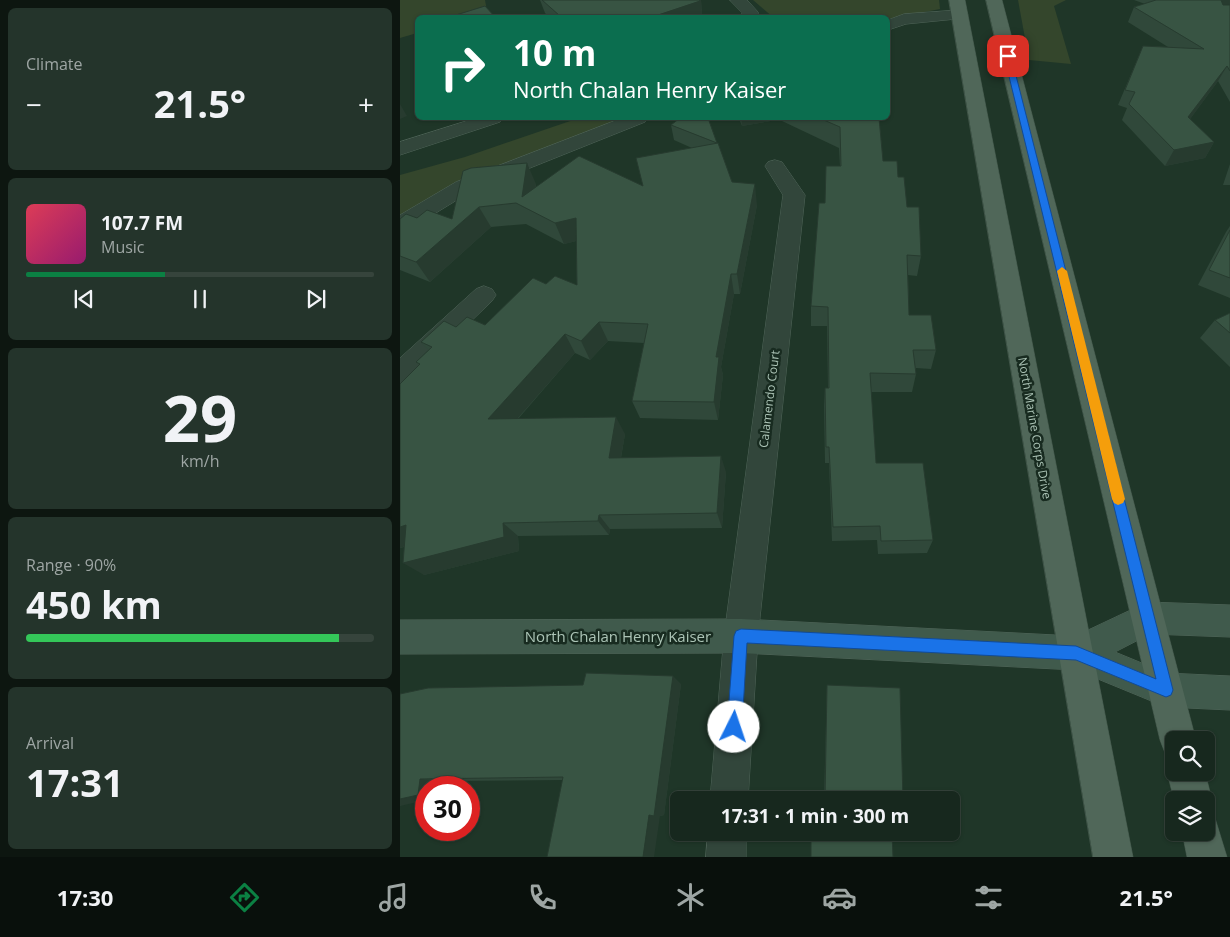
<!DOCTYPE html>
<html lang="en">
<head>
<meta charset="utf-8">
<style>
	body { margin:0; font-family:"Open Sans",sans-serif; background:#24342b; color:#f1f3f6; height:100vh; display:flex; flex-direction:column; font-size:19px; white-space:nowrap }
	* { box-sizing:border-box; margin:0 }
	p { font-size:16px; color:#9ea6a4 }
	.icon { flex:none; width:28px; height:28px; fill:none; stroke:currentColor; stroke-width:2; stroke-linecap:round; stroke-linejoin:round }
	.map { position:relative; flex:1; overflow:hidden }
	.drawer { display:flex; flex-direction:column; gap:8px; padding:8px; background:#0d1610; width:400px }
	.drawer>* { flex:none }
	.banner { position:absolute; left:15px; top:15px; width:475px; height:105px; border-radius:8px; box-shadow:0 1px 4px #0004,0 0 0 1px #36443c; background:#0b6e4f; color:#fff; overflow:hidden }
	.controls { position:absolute; left:765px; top:731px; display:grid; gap:10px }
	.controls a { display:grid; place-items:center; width:50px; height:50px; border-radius:8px; background:#17281e; box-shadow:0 1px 4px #0004,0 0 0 1px #36443c; font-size:25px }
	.speed { position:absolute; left:15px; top:776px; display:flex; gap:10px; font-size:25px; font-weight:700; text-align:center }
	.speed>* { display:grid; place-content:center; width:65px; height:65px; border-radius:50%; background:#17281e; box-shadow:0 1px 4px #0004,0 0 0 1px #36443c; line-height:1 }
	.speed .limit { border:8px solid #d22; background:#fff; color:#111 }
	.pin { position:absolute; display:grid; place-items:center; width:42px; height:42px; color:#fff; margin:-21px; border-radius:10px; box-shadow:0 2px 8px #0006 }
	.me { position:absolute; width:55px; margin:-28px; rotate:4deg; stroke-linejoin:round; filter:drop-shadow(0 0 4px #0008) }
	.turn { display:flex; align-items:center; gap:18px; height:105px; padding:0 15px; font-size:22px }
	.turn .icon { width:65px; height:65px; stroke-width:2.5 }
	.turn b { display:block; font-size:35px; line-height:42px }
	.big { font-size:38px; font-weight:700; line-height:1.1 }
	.drawer .tile { flex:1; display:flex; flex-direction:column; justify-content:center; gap:8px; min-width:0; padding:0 18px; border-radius:8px; background:#24342b }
	.drawer .dial { align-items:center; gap:0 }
	.dial b { font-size:65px; line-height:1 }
	.song { display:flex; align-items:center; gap:15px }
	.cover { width:60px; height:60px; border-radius:8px; background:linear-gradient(135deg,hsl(350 70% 55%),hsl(320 70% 35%)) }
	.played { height:5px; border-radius:2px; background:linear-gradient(90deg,#0b8043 40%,#36443c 40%) }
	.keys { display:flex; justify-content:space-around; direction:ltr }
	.heat { display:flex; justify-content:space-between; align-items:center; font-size:28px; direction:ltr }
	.charge { height:8px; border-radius:4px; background:linear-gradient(90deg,#34c759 90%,#36443c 0) }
	.trip { position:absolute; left:270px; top:791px; width:290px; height:50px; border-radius:8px; background:#17281e; box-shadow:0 1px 4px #0004,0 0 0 1px #36443c; font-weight:700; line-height:50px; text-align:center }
	.tabs { display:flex; height:80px; justify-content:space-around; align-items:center; background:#09100c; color:#9ea6a4 }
	.tabs .icon { width:35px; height:35px }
	.tabs .selected { color:#0b8043 }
	.tabs b { font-size:22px; color:#f1f3f6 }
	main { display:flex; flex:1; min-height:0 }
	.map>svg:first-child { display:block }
	.green { fill:#34462c }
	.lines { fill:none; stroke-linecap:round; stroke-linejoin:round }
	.street-casing { stroke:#506559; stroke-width:1 }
	.secondary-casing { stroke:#506559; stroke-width:1 }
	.primary-casing { stroke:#3f5347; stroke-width:1 }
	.street { fill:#32463b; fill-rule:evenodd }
	.secondary { fill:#405a4c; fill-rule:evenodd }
	.primary { fill:#506759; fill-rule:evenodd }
	.wall { fill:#30483a }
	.shaded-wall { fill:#273b2f }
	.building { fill:#385443; stroke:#273b2f }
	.route { fill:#1a73e8; stroke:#114b97 }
	.slow { fill:#f59e0b }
	.labels { text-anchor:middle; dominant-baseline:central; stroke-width:5; stroke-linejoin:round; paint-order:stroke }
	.street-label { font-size:12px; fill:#acc4b6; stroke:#182b20 }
	.near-street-label { font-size:15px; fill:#acc4b6; stroke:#182b20 }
</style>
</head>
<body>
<main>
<section class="drawer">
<div class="tile"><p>Climate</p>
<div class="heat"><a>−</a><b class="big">21.5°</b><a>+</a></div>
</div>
<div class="tile">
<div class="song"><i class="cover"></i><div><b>107.7 FM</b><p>Music</p></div></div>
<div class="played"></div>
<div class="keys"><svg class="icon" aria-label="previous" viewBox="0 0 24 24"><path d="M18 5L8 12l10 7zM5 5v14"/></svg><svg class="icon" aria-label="pause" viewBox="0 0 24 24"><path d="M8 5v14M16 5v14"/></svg><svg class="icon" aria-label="next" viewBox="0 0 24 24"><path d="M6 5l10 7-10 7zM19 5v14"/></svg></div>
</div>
<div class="tile dial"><b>29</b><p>km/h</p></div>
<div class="tile"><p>Range · 90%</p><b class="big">450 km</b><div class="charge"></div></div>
<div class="tile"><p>Arrival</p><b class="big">17:31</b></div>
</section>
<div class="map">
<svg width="830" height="857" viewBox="0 0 830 857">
	<rect width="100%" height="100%" fill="#1f3628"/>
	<g class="green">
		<path d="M0,0H85L87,11L65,17L18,18L17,33L0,38Z"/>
		<path d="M353,0H539L540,9L488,19V18H374Z"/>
		<path d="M618,0H666L654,6L671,64L629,60Z"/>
		<path d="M179,118H228L59,183L0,219V175L65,157Z"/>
	</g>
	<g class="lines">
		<defs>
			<g id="street">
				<path d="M330,0H347L358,12V18H342V13Z"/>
				<path d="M560,10L566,12L568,15L566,18L506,24L488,30V20L504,14Z"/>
				<path d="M76,118H102L100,122L0,155V142Z"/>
				<path d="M222,118H247L245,122L70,192L8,230L0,232V215L56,182Z"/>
				<path d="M375,160L382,162L405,195L358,636L348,800H310L324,636L383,195L365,166L368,162Z"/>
				<path d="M84,286L92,289L96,295L92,301L9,381L0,384V358L76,289Z"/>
				<path d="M308,832H346V857H306Z"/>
			</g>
			<path id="secondary" d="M748,602L830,605V637L750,634L715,652L766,673L830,676V710L766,707L676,670L341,653L0,654V620L341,619L675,636Z"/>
			<g id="primary">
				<path d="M549,0H565L733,857H693Z"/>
				<path d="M586,0H602L796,740H774V756L765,753L760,740Z"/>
				<path d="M773,759L774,772H805L812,800L806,813V800H774L767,772Z"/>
				<path d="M806,815L815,818L827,857H787L782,832H806Z"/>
			</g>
		</defs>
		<use href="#street" class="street-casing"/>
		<use href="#secondary" class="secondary-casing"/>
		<use href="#primary" class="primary-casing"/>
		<use href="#street" class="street"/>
		<use href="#secondary" class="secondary"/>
		<use href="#primary" class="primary"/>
	</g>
	<g class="wall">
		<path d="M140,0H301L302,16L298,18H150L145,13Z"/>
		<path d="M734,0H830V102L818,81L790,119L814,142L805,158L765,166L722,120L727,108L718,105L743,46L768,47L728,22L734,7L745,4Z"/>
		<path d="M339,118H479L483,161L498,177L521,256L517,276L508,275L509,315L536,350L531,369L516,368V374L512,392H471L476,463L533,540L527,553L478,554L477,540L432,541L429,463H425L424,406L425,388H428L427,326H411V306L425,203L440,166L439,148L382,121V119L342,126Z"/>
		<path d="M271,125L317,143L332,182L357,205L340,294H334L321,367L323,375L318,420L240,418L232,401L244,343L208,341L190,360L175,353L118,419L225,434L221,458L326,472L322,528L210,529L209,535L118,536L119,551L24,575L4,547L0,548V384L19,366L16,362L28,350L21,342L56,327L85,325L146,284L177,285L176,241L164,244L126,224L91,227L30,282L0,270V219L17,218L52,219L63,171L136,184V188L243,186L292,148L274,140Z"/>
		<path d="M830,164V185H823Z"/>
		<path d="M830,226V298L798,285L826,232Z"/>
		<path d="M830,313V367L800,338L815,320Z"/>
		<path d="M281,684L264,815L260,816L163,780L44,781L0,806V694Z"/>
		<path d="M427,685L503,800H424Z"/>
	</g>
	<g class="shaded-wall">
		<path d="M290,0H301L302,16L298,18H249Z"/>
		<path d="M821,0H830V9L817,11Z"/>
		<path d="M827,66L818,81L780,133L788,117Z"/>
		<path d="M0,104L7,116L0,119Z"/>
		<path d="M341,118H382V119L342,126Z"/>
		<path d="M814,142L805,158L765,166L774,150Z"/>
		<path d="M127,163L136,184L133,212L122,197Z"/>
		<path d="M355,184L357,205L340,294L337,274Z"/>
		<path d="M79,207L91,227L30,282L16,262Z"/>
		<path d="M176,218L185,239L164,244L155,223Z"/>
		<path d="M331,274L334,294L321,367L323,375L318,420L314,402L316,357Z"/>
		<path d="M199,322L208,341L190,360L181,341Z"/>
		<path d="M165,334L175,353L102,436L88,419Z"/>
		<path d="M216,417L225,434L218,474L209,458Z"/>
		<path d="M321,456L326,472L322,528L317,513Z"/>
		<path d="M199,515L210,529L209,535L198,521Z"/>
		<path d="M103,523L118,536L119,551L24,575L3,563Z"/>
		<path d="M6,525L25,539L0,548V527Z"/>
		<path d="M273,676L281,684L264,815L260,816L254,857H243L249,815Z"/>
		<path d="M20,779L44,781V788H26V800L0,806V799Z"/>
	</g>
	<g class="building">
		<path d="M142,0H299L300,1L249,18H165L163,15L160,16Z"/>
		<path d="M756,0H821L823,5H830V71L827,66L788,117L814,142L774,150L729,104L735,92L725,90L743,46L804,49L734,7Z"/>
		<path d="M85,6L96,18H58L56,15Z"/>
		<path d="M280,118H308L317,143L271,125Z"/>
		<path d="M419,118H479L483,161H497L498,177H504L507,207H519L521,256L507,255L509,315H531L536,350H513L516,374L470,373L476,463H523L533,540L481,541L480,526L433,527L429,447H426L425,388H429L428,307L411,306L419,203H425L426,166H441L440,127Z"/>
		<path d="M318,143L332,182L355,184L337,274H331L316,357H319L314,402L232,401L248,324L199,322L181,341L165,334L88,419L216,417L209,458L321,456L317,513L199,515L198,521L103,523L104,537L3,563L6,525L0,527V384L20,364L16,362L32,347L21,342L44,321L56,327L67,317L85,325L133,278L146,284L155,276L177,285L176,218L155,223L116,203L79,207L16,262L0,256V219L6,214L17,218L27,210L52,219L63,171L71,168L127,163L122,197L179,156L243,186L236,158Z"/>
		<path d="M830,230V278L809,270Z"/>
		<path d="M830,313V333L815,320Z"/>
		<path d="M186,673L273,676L254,816L249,815L243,857H147L163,777L20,779L18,795L0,799V694L28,688L183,685Z"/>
		<path d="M427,685L500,688L503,800L491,799V800H425Z"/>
		<path d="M411,832H492L493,857H411Z"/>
	</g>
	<path class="route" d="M608,54L611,56L773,690L771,695L766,697L676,660L347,643L342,727L340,732L334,735L329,732L327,727L334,636L336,631L341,629L676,646L756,679L604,56Z"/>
	<path class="slow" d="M662,267L667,271L725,499L723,503L718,505L714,503L712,499L657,271Z"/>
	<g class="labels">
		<g class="street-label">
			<text transform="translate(369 399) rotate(-83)">Calamendo Court</text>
			<text transform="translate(635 428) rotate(80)">North Marine Corps Drive</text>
		</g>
		<g class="near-street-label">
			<text x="218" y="636">North Chalan Henry Kaiser</text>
		</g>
	</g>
</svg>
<div class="controls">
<a><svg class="icon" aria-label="search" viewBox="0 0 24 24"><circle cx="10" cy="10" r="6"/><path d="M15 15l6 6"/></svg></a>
<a><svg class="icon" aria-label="layers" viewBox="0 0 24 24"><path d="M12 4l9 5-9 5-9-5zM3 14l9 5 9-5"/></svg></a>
</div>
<div class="speed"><div class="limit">30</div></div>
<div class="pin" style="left:608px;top:56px;background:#d93025"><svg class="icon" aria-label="arrive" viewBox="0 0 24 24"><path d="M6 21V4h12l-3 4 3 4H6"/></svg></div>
<svg class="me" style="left:334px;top:727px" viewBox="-20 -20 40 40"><circle r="19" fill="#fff"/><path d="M0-13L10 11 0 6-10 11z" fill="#1a73e8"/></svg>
<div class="trip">17:31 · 1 min · 300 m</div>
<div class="banner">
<div class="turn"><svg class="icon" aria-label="right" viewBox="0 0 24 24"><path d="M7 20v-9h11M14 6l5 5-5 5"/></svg><div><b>10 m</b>North Chalan Henry Kaiser</div></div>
</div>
</div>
</main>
<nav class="tabs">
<b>17:30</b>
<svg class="icon selected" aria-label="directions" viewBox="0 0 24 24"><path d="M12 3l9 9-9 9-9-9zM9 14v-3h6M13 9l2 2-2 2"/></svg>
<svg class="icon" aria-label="music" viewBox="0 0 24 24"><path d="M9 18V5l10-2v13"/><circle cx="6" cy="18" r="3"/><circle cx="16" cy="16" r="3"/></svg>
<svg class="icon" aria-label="phone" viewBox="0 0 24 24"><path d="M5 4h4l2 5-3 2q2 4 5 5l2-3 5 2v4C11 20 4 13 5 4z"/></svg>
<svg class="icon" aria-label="climate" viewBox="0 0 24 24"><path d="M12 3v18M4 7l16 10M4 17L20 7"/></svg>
<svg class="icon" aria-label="car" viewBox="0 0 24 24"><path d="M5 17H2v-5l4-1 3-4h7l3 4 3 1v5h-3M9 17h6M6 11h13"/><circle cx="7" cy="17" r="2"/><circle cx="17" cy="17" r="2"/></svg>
<svg class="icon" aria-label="filters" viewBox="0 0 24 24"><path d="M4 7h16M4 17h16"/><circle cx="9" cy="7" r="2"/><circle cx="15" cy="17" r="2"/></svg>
<b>21.5°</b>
</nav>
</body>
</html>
